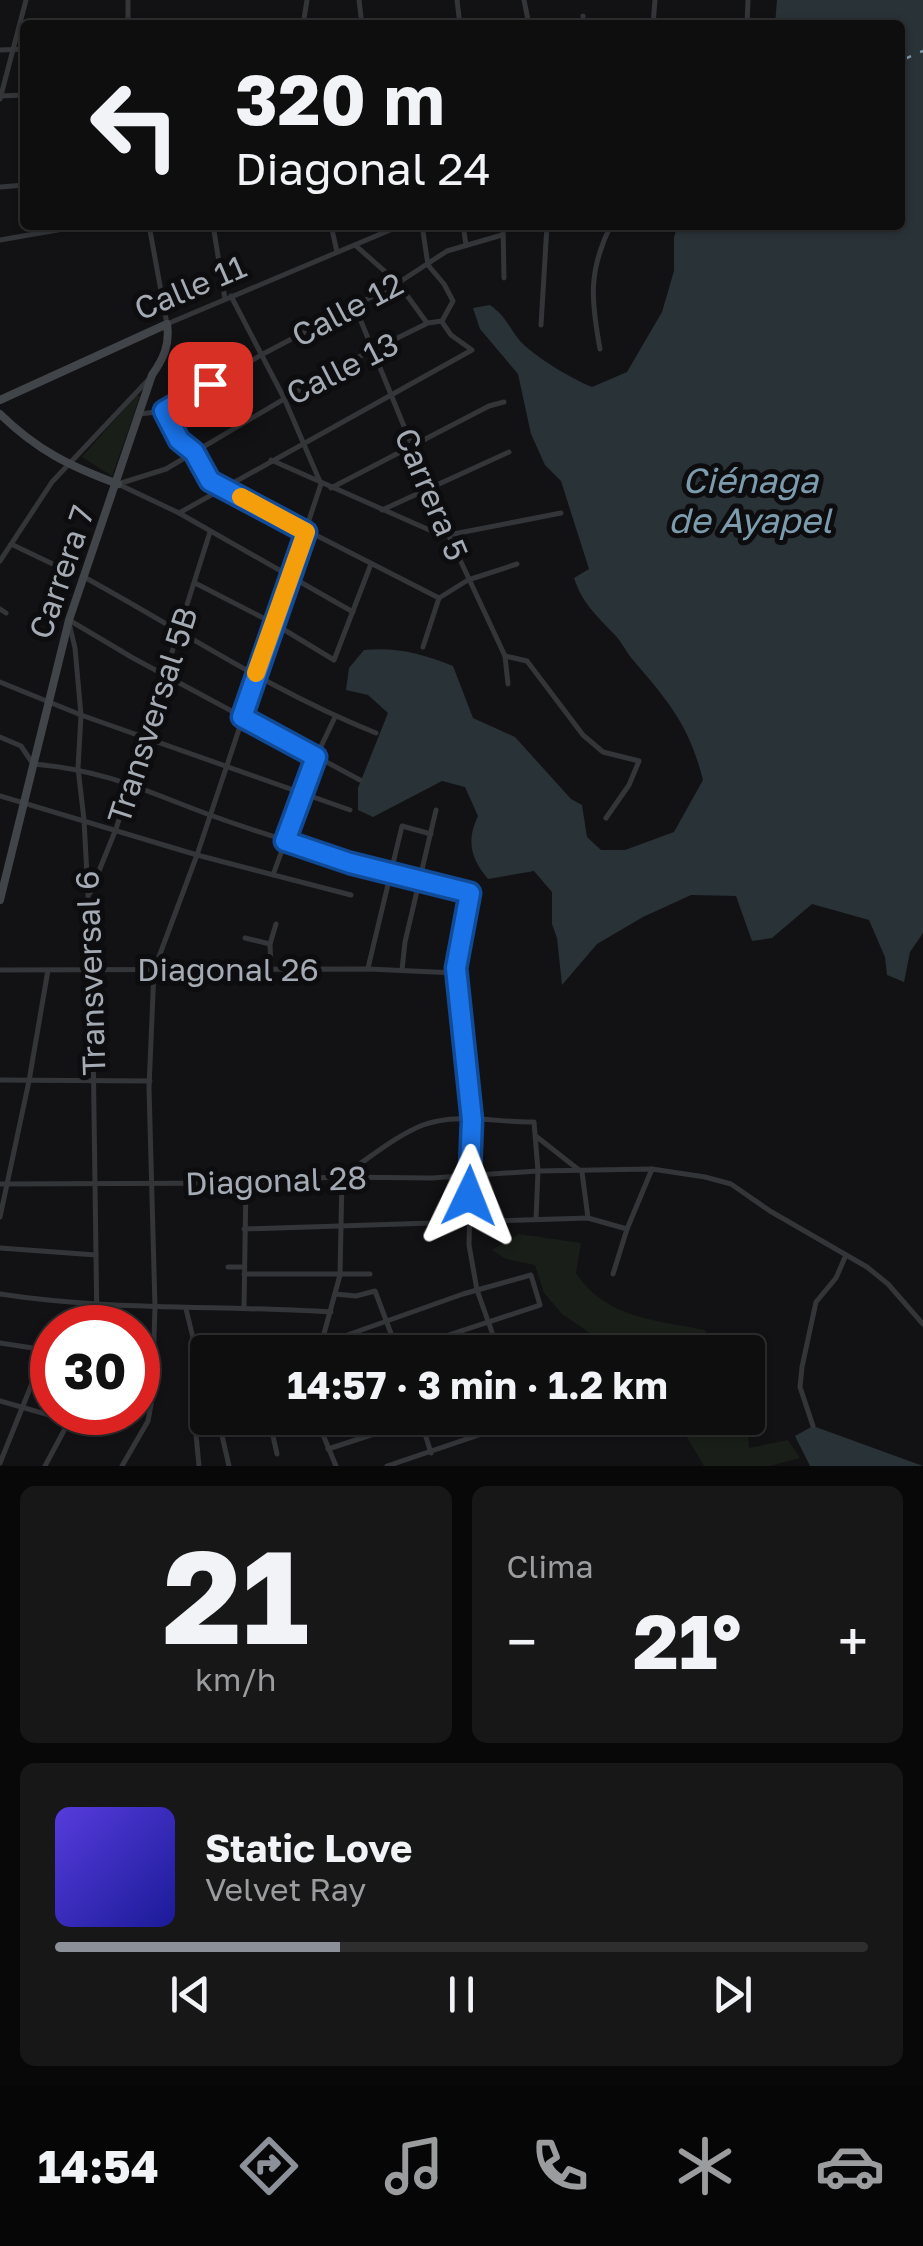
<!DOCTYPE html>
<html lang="es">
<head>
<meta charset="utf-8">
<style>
	body { margin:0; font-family:"Golos Text",sans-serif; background:#171718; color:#f1f3f6; height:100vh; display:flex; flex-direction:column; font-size:38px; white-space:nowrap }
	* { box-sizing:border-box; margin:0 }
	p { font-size:32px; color:#9b9c9e }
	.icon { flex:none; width:55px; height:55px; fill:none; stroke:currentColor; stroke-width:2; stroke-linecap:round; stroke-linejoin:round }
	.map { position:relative; height:1466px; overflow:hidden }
	.drawer { display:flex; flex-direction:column; gap:20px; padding:20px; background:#080808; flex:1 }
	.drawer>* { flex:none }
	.guide { position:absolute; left:20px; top:20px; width:885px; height:210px; border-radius:10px; box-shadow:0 2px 8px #0004,0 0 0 2px #2e2e2f; background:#0e0e0f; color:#f1f3f6; overflow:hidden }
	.speed { position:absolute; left:30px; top:1305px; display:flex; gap:20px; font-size:50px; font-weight:700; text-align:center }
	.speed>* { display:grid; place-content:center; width:130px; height:130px; border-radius:50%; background:#0e0e0f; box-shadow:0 2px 8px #0004,0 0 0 2px #2e2e2f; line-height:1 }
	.speed .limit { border:15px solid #d22; background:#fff; color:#111 }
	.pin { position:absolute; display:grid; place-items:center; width:85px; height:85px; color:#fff; margin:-42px; border-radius:20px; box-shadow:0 5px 15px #0006 }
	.me { position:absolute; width:110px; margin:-55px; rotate:2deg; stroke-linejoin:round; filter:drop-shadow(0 0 8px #0008) }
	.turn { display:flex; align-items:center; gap:35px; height:210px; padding:0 50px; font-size:45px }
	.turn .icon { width:130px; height:130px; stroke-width:2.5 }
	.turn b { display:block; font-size:70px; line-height:85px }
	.big { font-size:75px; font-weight:700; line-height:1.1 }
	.drawer .tile { flex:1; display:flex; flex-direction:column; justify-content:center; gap:15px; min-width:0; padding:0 35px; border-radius:15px; background:#171718 }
	.drawer .dial { align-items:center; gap:0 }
	.dial b { font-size:130px; line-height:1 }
	.song { display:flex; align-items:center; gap:30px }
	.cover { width:120px; height:120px; border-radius:15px; background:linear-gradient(135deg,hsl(250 70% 55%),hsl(240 70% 35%)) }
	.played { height:10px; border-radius:5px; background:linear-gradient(90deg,#8c9099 35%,#2e2e2f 35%) }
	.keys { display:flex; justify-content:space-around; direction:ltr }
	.heat { display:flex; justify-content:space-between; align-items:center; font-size:55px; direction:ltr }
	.drawer .tiles { flex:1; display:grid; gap:20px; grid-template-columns:1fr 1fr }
	.tile:last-child { grid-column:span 2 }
	.trip { position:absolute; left:190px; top:1335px; width:575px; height:100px; border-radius:10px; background:#0e0e0f; box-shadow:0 2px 8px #0004,0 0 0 2px #2e2e2f; font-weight:700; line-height:100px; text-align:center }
	.dock { display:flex; height:160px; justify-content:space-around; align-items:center; background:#060606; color:#9b9c9e }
	.dock .icon { width:70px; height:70px }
	.dock .current { color:#8c9099 }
	.dock b { font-size:45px; color:#f1f3f6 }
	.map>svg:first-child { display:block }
	.green { fill:#191e19 }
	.water { fill:#293237 }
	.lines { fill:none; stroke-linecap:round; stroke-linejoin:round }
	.ferry { stroke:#7c9cae; stroke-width:2.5; stroke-dasharray:12 10; stroke-linecap:butt }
	.minor { stroke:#333539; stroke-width:5 }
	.secondary { stroke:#414448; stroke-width:8 }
	.route-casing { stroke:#114b97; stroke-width:25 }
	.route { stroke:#1a73e8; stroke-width:18 }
	.slow { stroke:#f59e0b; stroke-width:18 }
	.labels { text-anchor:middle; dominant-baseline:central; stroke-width:10; stroke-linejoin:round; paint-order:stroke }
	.street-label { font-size:32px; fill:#a4abb4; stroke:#0d0d0f }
	.water-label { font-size:35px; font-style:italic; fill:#7c9cae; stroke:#0d0d0f }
</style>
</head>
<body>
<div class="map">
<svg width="923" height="1466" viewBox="0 0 923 1466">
	<rect width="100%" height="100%" fill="#121214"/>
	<g class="green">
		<path d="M137,395L140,397L112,476L82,457Z"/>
		<path d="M519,1234L581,1243L576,1273C605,1318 656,1320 705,1330L719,1352H635L591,1334L562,1314L544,1293L535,1265L506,1259L492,1250Z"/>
		<path d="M680,1418H747L749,1448L788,1440L800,1458L770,1466H704L685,1434Z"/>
	</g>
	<g class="water">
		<path d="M777,0H923V933L910,952L904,982L887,975L885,957L869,920L812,904L772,938L752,941L736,896L691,895L643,917L597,944L562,985L557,938L552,924V892L534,871L488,879C471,859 466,841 478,816L465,787L442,781L373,817L358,810V788L388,713L368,695L346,690L349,668L364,650C398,647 422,654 453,666L473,718L515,737L571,799L582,805L587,837L601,850H625L674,832L703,780C689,725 669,702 633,660C626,652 622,642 614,634C597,616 582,603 574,578L589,569L561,481L545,465L531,434L518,374L480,329L473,308L490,305C508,318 509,329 522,343C537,358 572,379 592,387L627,372L662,312L674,271V237L678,225H900V25H775Z"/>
		<path d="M813,1426L923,1466H810L795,1436Z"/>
	</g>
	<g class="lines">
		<path class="ferry" d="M900,61L923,51"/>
		<g class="minor">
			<path d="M128,0V25"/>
			<path d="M359,0L362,25"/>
			<path d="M457,0L460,25"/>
			<path d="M524,0L529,25"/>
			<path d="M583,16V25"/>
			<path d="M303,25L307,0"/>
			<path d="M653,25L655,0"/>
			<path d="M747,25L748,0"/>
			<path d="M0,50L25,49"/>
			<path d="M0,96L25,95"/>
			<path d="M0,99L26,0"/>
			<path d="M0,187L25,185"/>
			<path d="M149,225L167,324L402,225"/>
			<path d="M213,225L225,299"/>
			<path d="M331,225L337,252"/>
			<path d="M463,225L466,245"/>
			<path d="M503,225L504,278"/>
			<path d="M0,240L86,225"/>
			<path d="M355,245L398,283L427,323"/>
			<path d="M354,304L448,534L505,656L508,684"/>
			<path d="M541,325L547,225"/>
			<path d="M600,349C591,300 588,271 611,225"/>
			<path d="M164,411C177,437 196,455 210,481L439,598"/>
			<path d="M140,414L164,411L263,354L398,283L447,251L502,235"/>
			<path d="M271,460L443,536L561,513"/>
			<path d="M118,484L166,469L338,367L428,323L442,321L453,301L444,284L428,265L422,225"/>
			<path d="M120,485L179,513L353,612"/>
			<path d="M331,488L489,406L504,402"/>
			<path d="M382,510L509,452"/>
			<path d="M179,513L472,350L451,335L442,322"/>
			<path d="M11,544L59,567"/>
			<path d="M0,561L52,482L150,378"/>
			<path d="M84,577C181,630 273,692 376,733"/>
			<path d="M195,583L273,623L334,660L371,564"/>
			<path d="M439,598L468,580L517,564"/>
			<path d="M0,609L6,613"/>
			<path d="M69,620L133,658L360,780"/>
			<path d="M69,623L75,648L81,715L78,768L84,820L92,969L97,1328"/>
			<path d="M423,647L439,598"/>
			<path d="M505,656L527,661L583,735L603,752L639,761L629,785L606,818"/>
			<path d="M0,682L81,715L350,810"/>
			<path d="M0,737L21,746L33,764C105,770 145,791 210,815C296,846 382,870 469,893L456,968L472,1120L469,1245L477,1290L499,1352"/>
			<path d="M0,796L197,855L351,895"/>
			<path d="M273,875L316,757L335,717"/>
			<path d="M90,893L116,829L210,532"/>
			<path d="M245,938L270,944"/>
			<path d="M368,968L402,826L431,834"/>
			<path d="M271,969L270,944L276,924"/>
			<path d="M0,970L368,969L456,973"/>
			<path d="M402,970L405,942L436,810"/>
			<path d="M0,1080L150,1081"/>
			<path d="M537,1137L579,1170"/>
			<path d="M582,1172L588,1218"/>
			<path d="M0,1184L246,1183L332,1177L432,1178L538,1171L652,1169L705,1177L731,1184L770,1211L867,1267L888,1284L923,1324"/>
			<path d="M0,1217L29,1081L48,970"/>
			<path d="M244,1229L588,1218L627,1229"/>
			<path d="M0,1248L96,1255"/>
			<path d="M228,1267H244"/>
			<path d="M244,1274H370"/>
			<path d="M613,1274L627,1229L652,1169"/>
			<path d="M0,1294C110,1311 220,1305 331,1312"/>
			<path d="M335,1294L356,1296L375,1291L398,1352"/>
			<path d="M244,1307L246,1183"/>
			<path d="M186,1309L202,1375L195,1389L194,1413L199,1466"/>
			<path d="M0,1343L52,1351"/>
			<path d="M322,1344L463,1294L531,1275L540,1305L397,1352"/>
			<path d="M319,1352L340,1275L342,1176C367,1160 395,1136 423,1125C458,1112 499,1123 534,1122L538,1171L536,1219"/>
			<path d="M503,1352L553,1336"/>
			<path d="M202,1375L208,1391"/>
			<path d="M0,1401L70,1421"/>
			<path d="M218,1418L229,1466"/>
			<path d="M269,1418L277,1454"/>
			<path d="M316,1418L336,1466"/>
			<path d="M420,1418L431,1453"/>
			<path d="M219,1421L240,1418"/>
			<path d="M813,1426L800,1387L802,1367L816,1302L836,1278L846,1255"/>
			<path d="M328,1449L423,1418"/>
			<path d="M0,1463L45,1351"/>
			<path d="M45,1466L74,1412"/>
			<path d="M122,1466L148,1421L152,1399L155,1307L149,1088L154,970L197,855L321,484L284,398L231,296"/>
			<path d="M387,1466L529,1418"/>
		</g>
		<g class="secondary">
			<path d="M0,400L167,324C170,344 164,358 152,375L69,620L0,900"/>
			<path d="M0,414C37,450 69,466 118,484"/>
		</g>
	</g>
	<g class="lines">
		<defs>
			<path id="route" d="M210,384L164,411L179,440L194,452L210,481L306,532L242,717L316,757L285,841L350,863L470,893L456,968L472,1120L469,1196"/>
		</defs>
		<use href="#route" class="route-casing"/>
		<use href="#route" class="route"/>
		<path class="slow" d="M241,497L306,532L256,673"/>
	</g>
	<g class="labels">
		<g class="street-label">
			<text transform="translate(190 287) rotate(-23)">Calle 11</text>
			<text transform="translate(347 309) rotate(-28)">Calle 12</text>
			<text transform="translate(342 368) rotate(-27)">Calle 13</text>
			<text transform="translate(432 494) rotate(67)">Carrera 5</text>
			<text transform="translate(61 572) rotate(-71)">Carrera 7</text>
			<text transform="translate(152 715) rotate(-72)">Transversal 5B</text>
			<text x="228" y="969">Diagonal 26</text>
			<text transform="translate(90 973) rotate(-92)">Transversal 6</text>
			<text transform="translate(276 1180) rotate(-2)">Diagonal 28</text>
		</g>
		<g class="water-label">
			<text x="750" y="480">Ciénaga<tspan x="750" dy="40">de Ayapel</tspan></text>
		</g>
	</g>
</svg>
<div class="speed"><div class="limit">30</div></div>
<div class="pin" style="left:210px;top:384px;background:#d93025"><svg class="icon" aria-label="arrive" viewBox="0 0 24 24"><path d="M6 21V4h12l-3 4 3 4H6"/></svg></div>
<svg class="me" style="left:469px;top:1196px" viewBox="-20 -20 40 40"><path d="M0-17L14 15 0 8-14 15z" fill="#1a73e8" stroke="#fff" stroke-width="4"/></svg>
<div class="trip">14:57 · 3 min · 1.2 km</div>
<div class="guide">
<div class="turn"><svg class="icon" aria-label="left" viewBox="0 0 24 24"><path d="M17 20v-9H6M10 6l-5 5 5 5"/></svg><div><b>320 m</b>Diagonal 24</div></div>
</div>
</div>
<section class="drawer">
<div class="tiles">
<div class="tile dial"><b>21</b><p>km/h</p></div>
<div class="tile"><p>Clima</p>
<div class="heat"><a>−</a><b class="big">21°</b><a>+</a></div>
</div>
<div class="tile">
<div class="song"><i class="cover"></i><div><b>Static Love</b><p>Velvet Ray</p></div></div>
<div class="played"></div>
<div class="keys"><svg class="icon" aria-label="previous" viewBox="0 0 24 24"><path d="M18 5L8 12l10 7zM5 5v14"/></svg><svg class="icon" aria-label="pause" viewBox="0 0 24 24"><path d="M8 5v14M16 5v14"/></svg><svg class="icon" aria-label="next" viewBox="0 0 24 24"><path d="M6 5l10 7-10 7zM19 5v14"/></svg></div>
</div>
</div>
</section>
<nav class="dock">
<b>14:54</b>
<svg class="icon current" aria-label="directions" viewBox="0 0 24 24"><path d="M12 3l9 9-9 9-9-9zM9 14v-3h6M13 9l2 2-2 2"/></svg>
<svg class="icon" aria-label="music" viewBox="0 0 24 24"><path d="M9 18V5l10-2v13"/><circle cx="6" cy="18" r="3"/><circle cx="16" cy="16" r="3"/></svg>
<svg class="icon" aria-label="phone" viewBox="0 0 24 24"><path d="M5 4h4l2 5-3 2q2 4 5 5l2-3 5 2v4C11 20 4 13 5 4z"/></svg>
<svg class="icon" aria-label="climate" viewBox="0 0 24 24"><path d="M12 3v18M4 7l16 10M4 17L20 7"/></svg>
<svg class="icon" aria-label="car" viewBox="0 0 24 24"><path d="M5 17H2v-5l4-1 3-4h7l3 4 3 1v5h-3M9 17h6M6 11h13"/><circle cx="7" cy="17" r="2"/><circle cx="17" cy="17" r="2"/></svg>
</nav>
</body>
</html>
